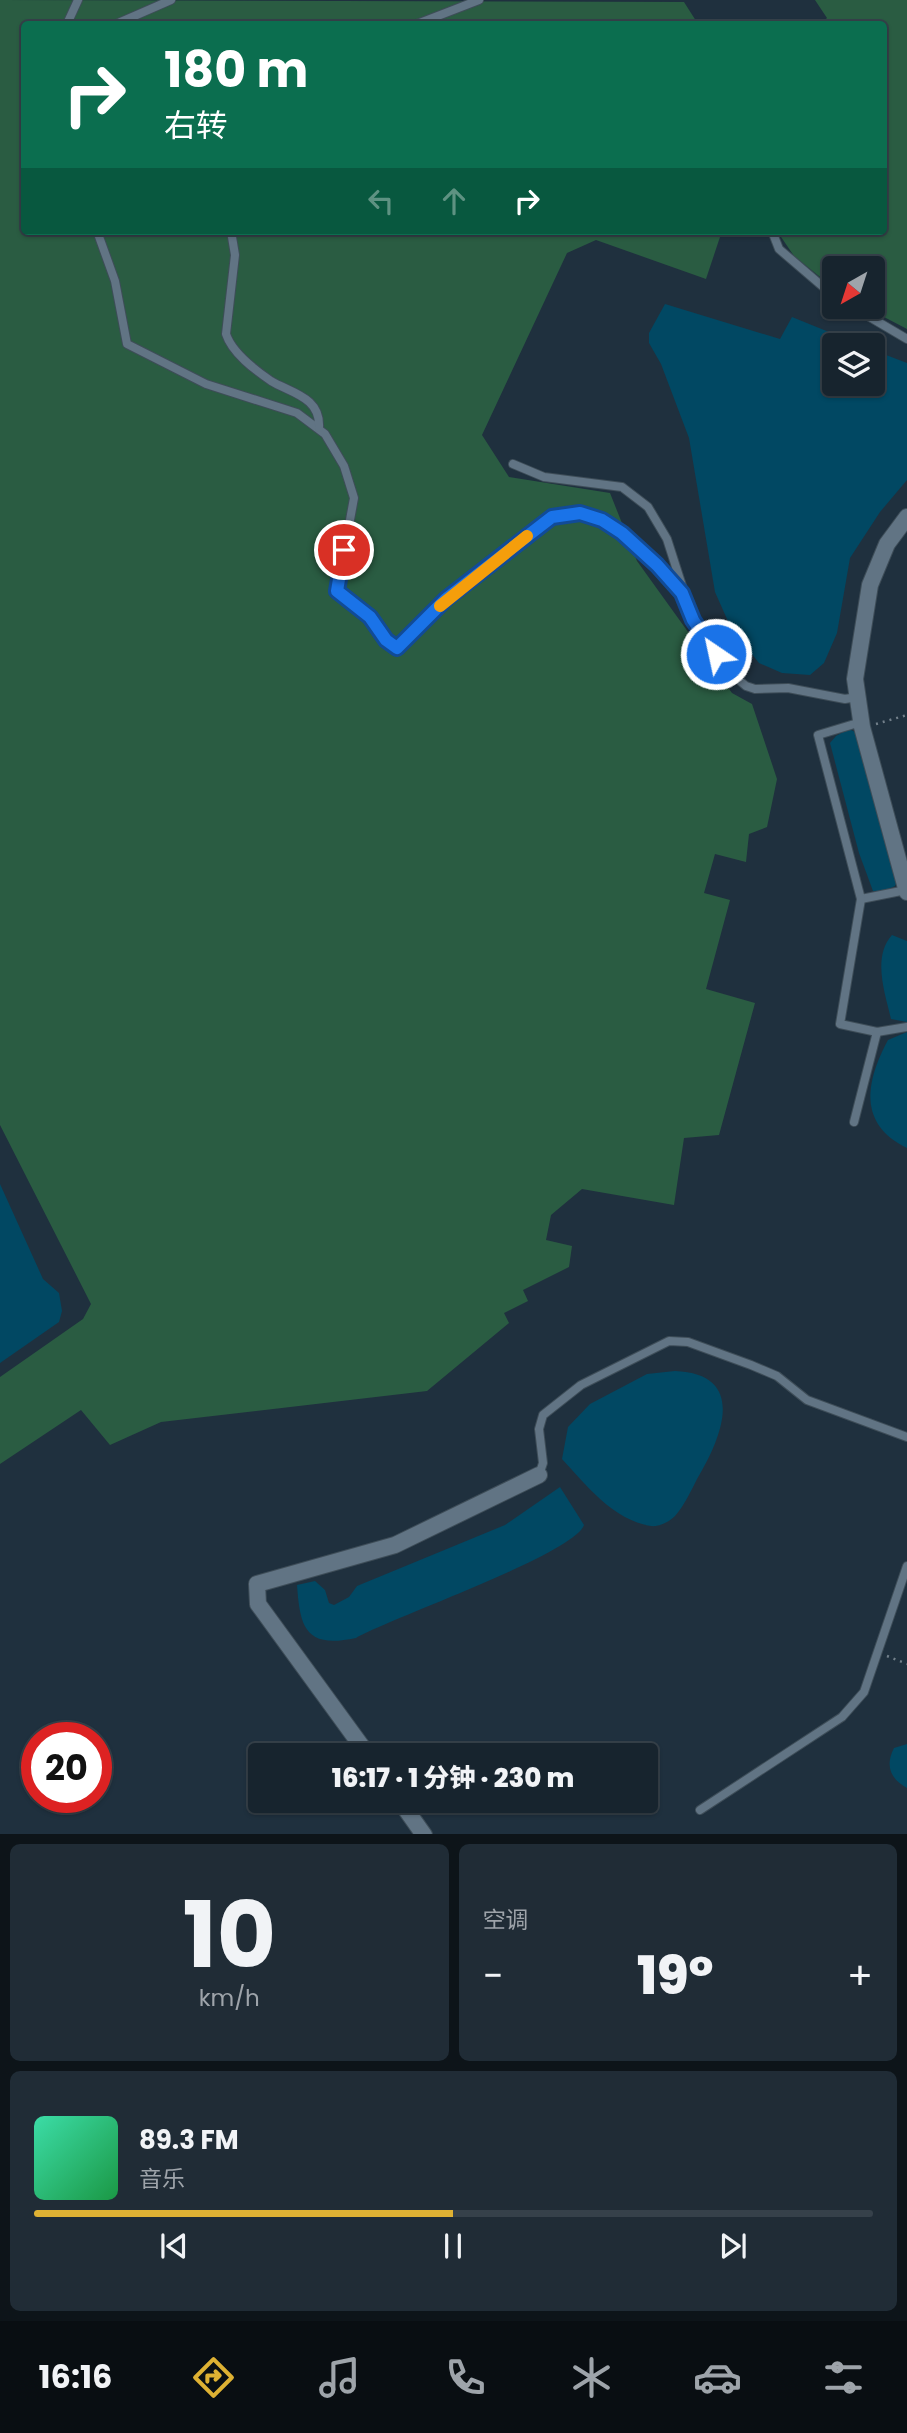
<!DOCTYPE html>
<html lang="zh">
<head>
<meta charset="utf-8">
<style>
	body { margin:0; font-family:Poppins,"Noto Sans SC",sans-serif; background:#202c36; color:#f1f3f6; height:100vh; display:flex; flex-direction:column; font-size:26px; white-space:nowrap }
	* { box-sizing:border-box; margin:0 }
	p { font-size:23px; color:#9ea4aa }
	.icon { flex:none; width:38px; height:38px; fill:none; stroke:currentColor; stroke-width:2; stroke-linecap:round; stroke-linejoin:round }
	.map { position:relative; height:1834px; overflow:hidden }
	.details { display:flex; flex-direction:column; gap:10px; padding:10px; background:#0d1419; flex:1 }
	.details>* { flex:none }
	.hud { position:absolute; left:21px; top:21px; width:866px; height:214px; border-radius:7px; box-shadow:0 2px 5px #0004,0 0 0 2px #36414a; background:#0b6e4f; color:#fff; overflow:hidden }
	.needle { width:46px; rotate:219deg }
	.tools { position:absolute; left:822px; top:256px; display:grid; gap:14px }
	.tools a { display:grid; place-items:center; width:63px; height:63px; border-radius:7px; background:#17242e; box-shadow:0 2px 5px #0004,0 0 0 2px #36414a; font-size:35px }
	.speed { position:absolute; left:21px; top:1722px; display:flex; gap:14px; font-size:35px; font-weight:700; text-align:center }
	.speed>* { display:grid; place-content:center; width:91px; height:91px; border-radius:50%; background:#17242e; box-shadow:0 2px 5px #0004,0 0 0 2px #36414a; line-height:1 }
	.speed .limit { border:10px solid #d22; background:#fff; color:#111 }
	.pin { position:absolute; display:grid; place-items:center; width:60px; height:60px; color:#fff; margin:-30px; border:4px solid #fff; border-radius:50%; box-shadow:0 2px 7px #0007 }
	.me { position:absolute; width:77px; margin:-38px; rotate:326deg; stroke-linejoin:round; filter:drop-shadow(0 0 5px #0008) }
	.turn { display:flex; align-items:center; gap:24px; height:147px; padding:0 28px; font-size:32px }
	.turn .icon { width:91px; height:91px; stroke-width:2.5 }
	.turn b { display:block; font-size:49px; line-height:60px }
	.lanes { display:flex; align-items:center; height:66px; padding:0 28px; background:#0003; justify-content:center; gap:35px; direction:ltr }
	.lanes .off { opacity:.35 }
	.big { font-size:52px; font-weight:800; line-height:1.1 }
	.details .card { flex:1; display:flex; flex-direction:column; justify-content:center; gap:10px; min-width:0; padding:0 24px; border-radius:10px; background:#202c36 }
	.details .dial { align-items:center; gap:0 }
	.dial b { font-size:91px; line-height:1 }
	.song { display:flex; align-items:center; gap:21px }
	.cover { width:84px; height:84px; border-radius:10px; background:linear-gradient(135deg,hsl(160 70% 55%),hsl(140 70% 35%)) }
	.played { height:7px; border-radius:4px; background:linear-gradient(90deg,#deb133 50%,#36414a 50%) }
	.keys { display:flex; justify-content:space-around; direction:ltr }
	.heat { display:flex; justify-content:space-between; align-items:center; font-size:38px; direction:ltr }
	.details .tiles { flex:1; display:grid; gap:10px; grid-template-columns:1fr 1fr }
	.card:last-child { grid-column:span 2 }
	.trip { position:absolute; left:248px; top:1743px; width:410px; height:70px; border-radius:7px; background:#17242e; box-shadow:0 2px 5px #0004,0 0 0 2px #36414a; font-weight:800; line-height:70px; text-align:center }
	.tab-bar { display:flex; height:112px; justify-content:space-around; align-items:center; background:#090e12; color:#9ea4aa }
	.tab-bar .icon { width:49px; height:49px }
	.tab-bar .selected { color:#deb133 }
	.tab-bar b { font-size:32px; color:#f1f3f6 }
	.map>svg:first-child { display:block }
	.green { fill:#2a5c42 }
	.water { fill:#014863 }
	.lines { fill:none; stroke-linecap:round; stroke-linejoin:round }
	.service-casing { stroke:#3e4d58; stroke-width:10 }
	.minor-casing { stroke:#3e4d58; stroke-width:18 }
	.path { stroke:#73808b; stroke-width:2.5; stroke-dasharray:2 5; stroke-linecap:butt }
	.service { stroke:#617484; stroke-width:8 }
	.minor { stroke:#617484; stroke-width:16 }
	.route-casing { stroke:#114b97; stroke-width:18 }
	.route { stroke:#1a73e8; stroke-width:12 }
	.slow { stroke:#f59e0b; stroke-width:12 }
</style>
</head>
<body>
<div class="map">
<svg width="907" height="1835" viewBox="0 0 907 1835">
	<rect width="100%" height="100%" fill="#1f303e"/>
	<g class="green">
		<path d="M0,0L684,2L698,24H24V231H722L706,279L596,240L567,253L482,435L509,477L610,493L637,561L732,693L752,704L777,779L767,827L749,834L746,862L715,854L704,893L730,900L706,989L755,1003L719,1135L684,1138L674,1205L582,1189L551,1215L546,1240L572,1246L569,1267L523,1290L528,1301L504,1313L509,1323L427,1391L161,1422L110,1445L81,1410L0,1464V1377L83,1319L91,1304L0,1125Z"/>
		<path d="M815,0H907V329L863,306H873V268H835V289L794,256L777,231H884V24H821L827,18Z"/>
	</g>
	<g class="water">
		<path d="M665,304L780,339L792,317L861,345H835V383H873V350L907,363V480L880,512L850,558L837,633L824,663L810,675L782,673L759,663L731,628L715,592L689,438L661,364L649,343V333Z"/>
		<path d="M849,729L857,733L897,881L895,886L882,892L873,891L859,853L830,743L836,736Z"/>
		<path d="M892,935L907,941V1022L891,1019C885,993 872,957 892,935Z"/>
		<path d="M907,1032V1148C857,1124 866,1081 888,1040Z"/>
		<path d="M0,1184L43,1279L59,1293L62,1311L59,1322L0,1363Z"/>
		<path d="M675,1371C749,1374 721,1439 697,1479C691,1491 684,1506 675,1516C669,1522 659,1527 651,1526C613,1520 586,1485 562,1459L568,1427L590,1404L647,1374Z"/>
		<path d="M560,1487L584,1525C574,1554 391,1618 356,1638C305,1649 300,1627 297,1585L315,1581L325,1590L329,1603L334,1605L349,1597L357,1586L505,1525Z"/>
		<path d="M907,1744V1788C890,1779 885,1765 894,1748Z"/>
	</g>
	<g class="lines">
		<defs>
			<g id="service">
				<path d="M67,24L78,0"/>
				<path d="M116,24L171,0"/>
				<path d="M417,24L479,0"/>
				<path d="M97,231L115,281L127,344L206,384L297,413L325,434L344,466L354,498L337,591L370,617L393,646H402L446,599L552,517C608,498 648,559 682,593"/>
				<path d="M231,231L235,255L226,334C232,353 255,370 271,381C291,393 321,397 319,428"/>
				<path d="M772,231L779,249L835,297"/>
				<path d="M851,306L907,339"/>
				<path d="M513,464L544,477L622,487L648,507L667,539L693,620L728,671L746,686L755,689L788,688L845,699L857,697"/>
				<path d="M861,722L818,735L861,899L906,890"/>
				<path d="M861,899L840,1024L877,1032L907,1027"/>
				<path d="M854,1122L877,1032"/>
				<path d="M539,1475L543,1463L539,1429L543,1415L581,1385L669,1341L688,1342L751,1365L777,1376L807,1400L907,1437"/>
				<path d="M700,1810L842,1717L864,1692L907,1566"/>
			</g>
			<g id="minor">
				<path d="M907,517L887,544L870,585L855,679L862,727L907,892"/>
				<path d="M368,1755L258,1604L257,1584L395,1545L539,1475"/>
				<path d="M400,1801L424,1835"/>
			</g>
		</defs>
		<use href="#service" class="service-casing"/>
		<use href="#minor" class="minor-casing"/>
		<g class="path">
			<path d="M876,724L907,715"/>
			<path d="M887,1656L907,1664"/>
		</g>
		<use href="#service" class="service"/>
		<use href="#minor" class="minor"/>
	</g>
	<g class="lines">
		<defs>
			<path id="route" d="M344,550L337,591L370,617L386,640L397,648L446,599L552,517L580,513L602,520L622,533L657,565L682,593L693,620L716,654"/>
		</defs>
		<use href="#route" class="route-casing"/>
		<use href="#route" class="route"/>
		<path class="slow" d="M440,606L527,536"/>
	</g>
</svg>
<div class="tools">
<a><svg class="needle" viewBox="-14 -14 28 28"><path d="M0-13l5 13h-10z" fill="#e53935"/><path d="M0 13l5-13h-10z" fill="#9ea4aa"/></svg></a>
<a><svg class="icon" aria-label="layers" viewBox="0 0 24 24"><path d="M12 4l9 5-9 5-9-5zM3 14l9 5 9-5"/></svg></a>
</div>
<div class="speed"><div class="limit">20</div></div>
<div class="pin" style="left:344px;top:550px;background:#d93025"><svg class="icon" aria-label="arrive" viewBox="0 0 24 24"><path d="M6 21V4h12l-3 4 3 4H6"/></svg></div>
<svg class="me" style="left:716px;top:654px" viewBox="-20 -20 40 40"><circle r="17" fill="#1a73e8" stroke="#fff" stroke-width="3"/><path d="M0-11L8 9 0 5-8 9z" fill="#fff"/></svg>
<div class="trip">16:17 · 1 分钟 · 230 m</div>
<div class="hud">
<div class="turn"><svg class="icon" aria-label="right" viewBox="0 0 24 24"><path d="M7 20v-9h11M14 6l5 5-5 5"/></svg><div><b>180 m</b>右转</div></div>
<div class="lanes"><svg class="icon off" aria-label="left" viewBox="0 0 24 24"><path d="M17 20v-9H6M10 6l-5 5 5 5"/></svg><svg class="icon off" aria-label="ahead" viewBox="0 0 24 24"><path d="M12 20V5M6 11l6-6 6 6"/></svg><svg class="icon" aria-label="right" viewBox="0 0 24 24"><path d="M7 20v-9h11M14 6l5 5-5 5"/></svg></div>
</div>
</div>
<section class="details">
<div class="tiles">
<div class="card dial"><b>10</b><p>km/h</p></div>
<div class="card"><p>空调</p>
<div class="heat"><a>−</a><b class="big">19°</b><a>+</a></div>
</div>
<div class="card">
<div class="song"><i class="cover"></i><div><b>89.3 FM</b><p>音乐</p></div></div>
<div class="played"></div>
<div class="keys"><svg class="icon" aria-label="previous" viewBox="0 0 24 24"><path d="M18 5L8 12l10 7zM5 5v14"/></svg><svg class="icon" aria-label="pause" viewBox="0 0 24 24"><path d="M8 5v14M16 5v14"/></svg><svg class="icon" aria-label="next" viewBox="0 0 24 24"><path d="M6 5l10 7-10 7zM19 5v14"/></svg></div>
</div>
</div>
</section>
<nav class="tab-bar">
<b>16:16</b>
<svg class="icon selected" aria-label="directions" viewBox="0 0 24 24"><path d="M12 3l9 9-9 9-9-9zM9 14v-3h6M13 9l2 2-2 2"/></svg>
<svg class="icon" aria-label="music" viewBox="0 0 24 24"><path d="M9 18V5l10-2v13"/><circle cx="6" cy="18" r="3"/><circle cx="16" cy="16" r="3"/></svg>
<svg class="icon" aria-label="phone" viewBox="0 0 24 24"><path d="M5 4h4l2 5-3 2q2 4 5 5l2-3 5 2v4C11 20 4 13 5 4z"/></svg>
<svg class="icon" aria-label="climate" viewBox="0 0 24 24"><path d="M12 3v18M4 7l16 10M4 17L20 7"/></svg>
<svg class="icon" aria-label="car" viewBox="0 0 24 24"><path d="M5 17H2v-5l4-1 3-4h7l3 4 3 1v5h-3M9 17h6M6 11h13"/><circle cx="7" cy="17" r="2"/><circle cx="17" cy="17" r="2"/></svg>
<svg class="icon" aria-label="filters" viewBox="0 0 24 24"><path d="M4 7h16M4 17h16"/><circle cx="9" cy="7" r="2"/><circle cx="15" cy="17" r="2"/></svg>
</nav>
</body>
</html>
